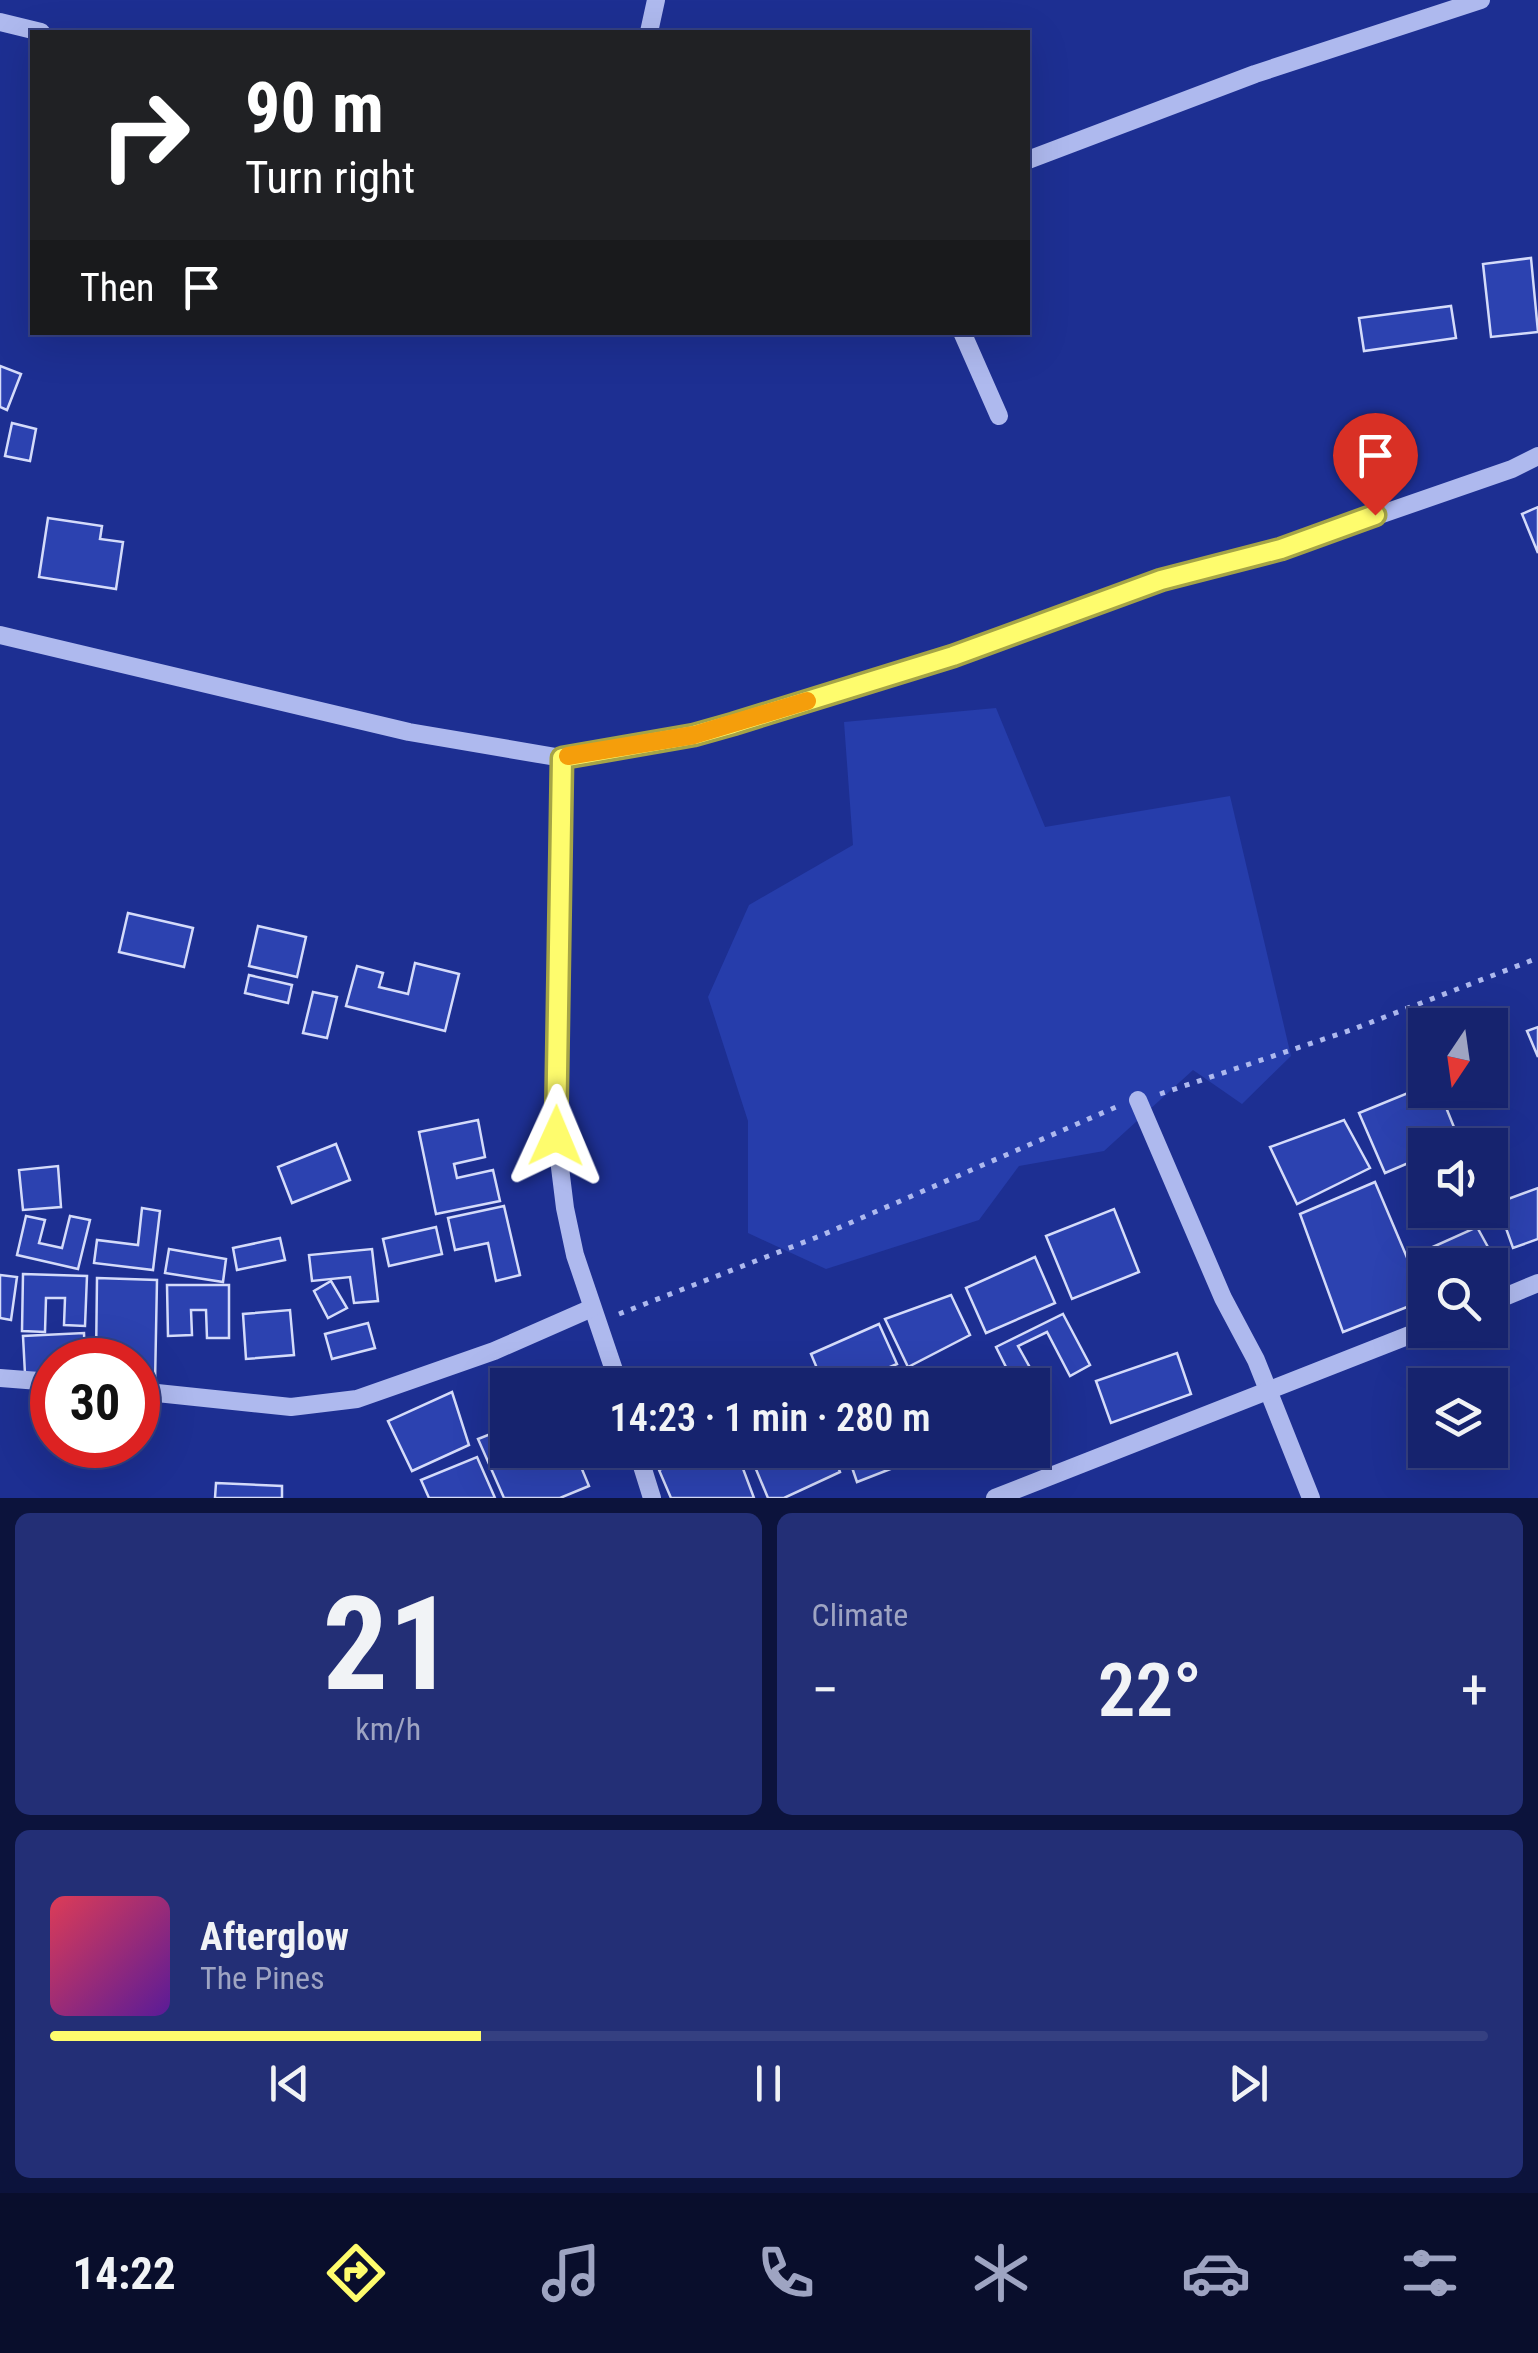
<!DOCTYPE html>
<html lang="en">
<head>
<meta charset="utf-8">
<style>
	body { margin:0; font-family:"Roboto Condensed",sans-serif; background:#232f76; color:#f1f3f6; height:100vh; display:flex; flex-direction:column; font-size:38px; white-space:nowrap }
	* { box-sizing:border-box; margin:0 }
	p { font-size:32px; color:#9ea4c2 }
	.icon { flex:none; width:55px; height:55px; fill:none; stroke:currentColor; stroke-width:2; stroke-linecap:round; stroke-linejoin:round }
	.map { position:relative; height:1498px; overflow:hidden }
	.panel { display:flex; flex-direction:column; gap:15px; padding:15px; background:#0c133c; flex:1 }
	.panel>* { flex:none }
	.hud { position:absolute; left:30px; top:30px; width:1000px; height:305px; border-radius:0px; box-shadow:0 10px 40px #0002,0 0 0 2px #354081; background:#202124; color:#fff; overflow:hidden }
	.needle { width:65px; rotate:193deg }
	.fabs { position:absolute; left:1408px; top:1008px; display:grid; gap:20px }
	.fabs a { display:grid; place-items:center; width:100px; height:100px; border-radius:0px; background:#16236e; box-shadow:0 10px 40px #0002,0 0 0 2px #354081; font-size:50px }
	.speed { position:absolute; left:30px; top:1338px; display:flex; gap:20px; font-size:50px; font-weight:700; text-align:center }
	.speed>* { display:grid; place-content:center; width:130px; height:130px; border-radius:50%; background:#16236e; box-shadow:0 10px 40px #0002,0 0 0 2px #354081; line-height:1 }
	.speed .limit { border:15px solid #d22; background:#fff; color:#111 }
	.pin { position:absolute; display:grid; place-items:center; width:85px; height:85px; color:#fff; margin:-102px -42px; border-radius:50% 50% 50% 0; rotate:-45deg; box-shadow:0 0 10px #0007 }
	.pin .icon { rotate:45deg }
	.me { position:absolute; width:110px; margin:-55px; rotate:1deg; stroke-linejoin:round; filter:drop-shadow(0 0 8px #0008) }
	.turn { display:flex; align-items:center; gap:35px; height:210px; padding:0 50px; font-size:45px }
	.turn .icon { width:130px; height:130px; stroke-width:2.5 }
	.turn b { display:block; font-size:70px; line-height:85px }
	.then { display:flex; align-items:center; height:95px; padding:0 50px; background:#0003; gap:20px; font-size:38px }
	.big { font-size:75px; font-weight:600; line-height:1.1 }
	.panel .widget { flex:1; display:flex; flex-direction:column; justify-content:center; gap:15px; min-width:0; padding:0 35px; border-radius:15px; background:#232f76 }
	.panel .dial { align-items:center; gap:0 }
	.dial b { font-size:130px; line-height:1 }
	.song { display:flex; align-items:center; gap:30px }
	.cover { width:120px; height:120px; border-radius:15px; background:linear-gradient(135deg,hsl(350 70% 55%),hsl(270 70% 35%)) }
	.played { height:10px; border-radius:5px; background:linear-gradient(90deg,#fefc6d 30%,#354081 30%) }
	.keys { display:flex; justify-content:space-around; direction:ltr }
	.heat { display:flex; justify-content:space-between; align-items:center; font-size:55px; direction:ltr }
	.panel .tiles { flex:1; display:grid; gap:15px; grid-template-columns:1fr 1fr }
	.widget:last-child { grid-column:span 2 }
	.trip { position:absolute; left:490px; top:1368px; width:560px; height:100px; border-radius:0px; background:#16236e; box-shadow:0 10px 40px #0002,0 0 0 2px #354081; font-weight:600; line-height:100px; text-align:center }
	.tabs { display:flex; height:160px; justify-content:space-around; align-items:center; background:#090e2c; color:#9ea4c2 }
	.tabs .icon { width:70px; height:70px }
	.tabs .on { color:#fefc6d }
	.tabs b { font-size:45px; color:#f1f3f6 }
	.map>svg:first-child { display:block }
	.green { fill:#263dab }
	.building { fill:#2c42b0; stroke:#d4dbfa; stroke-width:2.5 }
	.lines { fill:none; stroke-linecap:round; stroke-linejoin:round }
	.path { stroke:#aeb9ee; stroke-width:5; stroke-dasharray:5 8; stroke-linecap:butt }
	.minor { stroke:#aeb9ee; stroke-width:18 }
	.route-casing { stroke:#a5a447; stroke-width:25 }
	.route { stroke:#fefc6d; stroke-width:18 }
	.slow { stroke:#f59e0b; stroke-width:18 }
</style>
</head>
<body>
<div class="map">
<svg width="1538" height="1498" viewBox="0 0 1538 1498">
	<rect width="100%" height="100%" fill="#1d2f92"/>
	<path class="green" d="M996,708L1045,827L1230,796L1291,1056L1242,1104L1193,1070L1104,1151L1019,1166L979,1220L826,1269L748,1233V1121L708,997L749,905L853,845L844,722Z"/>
	<g class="building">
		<path d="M1531,258L1538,332L1491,337L1483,264Z"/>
		<path d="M1451,306L1456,338L1364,351L1359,318Z"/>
		<path d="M0,366L21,374L7,410L0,407Z"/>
		<path d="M12,423L36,429L30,461L5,456Z"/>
		<path d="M1538,507V553L1522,514Z"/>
		<path d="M48,518L102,526L100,539L123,542L116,589L39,577Z"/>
		<path d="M128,913L193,928L184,967L119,952Z"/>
		<path d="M258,926L306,937L297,977L249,966Z"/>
		<path d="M415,963L459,974L445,1031L346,1006L357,966L383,973L379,987L408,994Z"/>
		<path d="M249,975L292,985L288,1003L245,993Z"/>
		<path d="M313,992L337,997L327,1038L303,1033Z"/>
		<path d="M1538,1027V1057L1527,1031Z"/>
		<path d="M1425,1086V1090H1439L1460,1142L1452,1145H1425V1156L1385,1173L1359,1113Z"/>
		<path d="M478,1120L485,1157L454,1164L457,1178L493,1170L500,1201L436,1214L419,1132Z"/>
		<path d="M1344,1120L1370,1168L1297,1204L1270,1147Z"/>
		<path d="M336,1144L350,1180L292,1203L278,1167Z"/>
		<path d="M58,1166L61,1207L23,1210L19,1170Z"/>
		<path d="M1375,1182L1425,1300L1343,1332L1300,1214Z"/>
		<path d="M1538,1188V1239L1513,1248L1497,1203Z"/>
		<path d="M504,1206L520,1275L496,1281L488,1243L455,1250L448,1218Z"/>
		<path d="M142,1208L160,1211L153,1270L94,1263L97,1240L138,1245Z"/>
		<path d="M1114,1209L1139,1272L1072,1299L1046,1236Z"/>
		<path d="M26,1216L45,1220L39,1243L62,1248L70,1216L90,1220L78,1269L17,1255Z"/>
		<path d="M436,1227L442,1254L389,1266L383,1239Z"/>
		<path d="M1477,1227L1500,1269L1490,1273V1265H1431L1426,1250Z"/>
		<path d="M280,1238L285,1260L237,1270L233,1248Z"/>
		<path d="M169,1249L226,1259L223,1282L165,1273Z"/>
		<path d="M372,1249L378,1301L354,1303L350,1277L312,1281L309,1255Z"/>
		<path d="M1035,1257L1055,1303L986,1333L966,1288Z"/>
		<path d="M23,1274L87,1276L85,1326L64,1325L65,1298H46L45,1332L22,1331Z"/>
		<path d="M0,1275L17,1277L11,1320L0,1318Z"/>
		<path d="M97,1278L157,1280L155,1384H138V1360H96Z"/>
		<path d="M331,1281L347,1308L328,1318L314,1291Z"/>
		<path d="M167,1285H229V1338H207L206,1310H191L192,1335L168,1336Z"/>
		<path d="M951,1295L970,1335L908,1367L885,1319Z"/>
		<path d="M290,1310L294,1355L246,1359L243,1314Z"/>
		<path d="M1063,1314L1090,1365L1070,1376L1047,1332L1018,1346L1033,1373L1020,1385H1015L996,1347Z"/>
		<path d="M368,1323L375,1348L332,1359L325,1334Z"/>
		<path d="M879,1324L897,1364L848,1385H824L811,1354Z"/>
		<path d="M84,1333L85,1360H52V1373L25,1374L23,1336Z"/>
		<path d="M1177,1353L1191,1394L1111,1423L1096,1381Z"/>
		<path d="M452,1392L469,1445L412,1471L388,1421Z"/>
		<path d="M508,1427V1450H574L589,1486L560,1498H504L478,1439Z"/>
		<path d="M703,1450H736L754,1498H671L659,1470Z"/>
		<path d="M748,1450H832L840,1472L784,1498H768Z"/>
		<path d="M846,1450H937V1451L857,1482Z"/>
		<path d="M477,1457L495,1498H429L421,1480Z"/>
		<path d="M216,1483L282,1486V1498H215Z"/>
	</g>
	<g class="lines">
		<g class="path">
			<path d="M1160,1094L1351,1030L1538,958"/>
			<path d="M619,1314L820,1236L1116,1107"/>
		</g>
		<g class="minor">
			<path d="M0,22L41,32"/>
			<path d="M649,32L656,0"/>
			<path d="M1028,160L1255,74L1481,0"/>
			<path d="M962,332L999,416"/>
			<path d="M0,635L409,732L562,758L693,735L733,724L953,656L1161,580L1281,549L1512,469L1538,456"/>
			<path d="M562,758L556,1135L565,1208L575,1255L619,1385"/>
			<path d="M1138,1100L1223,1298L1256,1360L1311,1498"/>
			<path d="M1490,1303L1538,1283"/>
			<path d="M0,1378L52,1382"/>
			<path d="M138,1391L291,1407L357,1399L494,1351L592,1308"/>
			<path d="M637,1450L652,1498"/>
			<path d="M995,1498L1425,1329"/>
		</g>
	</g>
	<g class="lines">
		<defs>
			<path id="route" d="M556,1136L562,758L694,735L733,724L953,656L1161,580L1281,549L1375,515"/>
		</defs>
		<use href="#route" class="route-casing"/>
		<use href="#route" class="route"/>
		<path class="slow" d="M568,756L694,735L807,701"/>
	</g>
</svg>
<div class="fabs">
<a><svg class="needle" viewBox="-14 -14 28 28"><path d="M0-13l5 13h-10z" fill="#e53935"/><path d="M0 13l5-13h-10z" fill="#9ea4c2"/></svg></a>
<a><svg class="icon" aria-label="sound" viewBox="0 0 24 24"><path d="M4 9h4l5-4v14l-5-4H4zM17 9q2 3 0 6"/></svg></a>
<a><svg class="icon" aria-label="search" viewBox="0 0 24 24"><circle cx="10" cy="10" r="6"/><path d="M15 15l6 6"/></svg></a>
<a><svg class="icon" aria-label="layers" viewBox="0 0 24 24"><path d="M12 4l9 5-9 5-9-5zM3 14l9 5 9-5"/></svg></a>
</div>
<div class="speed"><div class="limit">30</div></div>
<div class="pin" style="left:1375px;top:515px;background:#d93025"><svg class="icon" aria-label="arrive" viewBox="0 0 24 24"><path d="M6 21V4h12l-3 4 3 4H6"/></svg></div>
<svg class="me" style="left:556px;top:1136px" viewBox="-20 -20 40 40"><path d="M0-17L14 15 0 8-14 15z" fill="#fefc6d" stroke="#fff" stroke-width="4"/></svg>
<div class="trip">14:23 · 1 min · 280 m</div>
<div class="hud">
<div class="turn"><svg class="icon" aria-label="right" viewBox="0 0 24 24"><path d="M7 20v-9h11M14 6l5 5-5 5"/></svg><div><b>90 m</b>Turn right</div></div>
<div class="then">Then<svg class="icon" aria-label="arrive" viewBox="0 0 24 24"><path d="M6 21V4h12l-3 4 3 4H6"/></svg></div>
</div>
</div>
<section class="panel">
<div class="tiles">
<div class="widget dial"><b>21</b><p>km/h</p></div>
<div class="widget"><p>Climate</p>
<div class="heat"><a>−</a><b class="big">22°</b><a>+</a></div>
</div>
<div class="widget">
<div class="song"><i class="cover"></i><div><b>Afterglow</b><p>The Pines</p></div></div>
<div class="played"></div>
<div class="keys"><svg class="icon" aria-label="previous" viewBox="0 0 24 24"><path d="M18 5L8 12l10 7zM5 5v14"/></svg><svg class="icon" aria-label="pause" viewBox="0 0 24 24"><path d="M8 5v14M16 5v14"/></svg><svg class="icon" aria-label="next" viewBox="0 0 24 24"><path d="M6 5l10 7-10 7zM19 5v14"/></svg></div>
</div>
</div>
</section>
<nav class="tabs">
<b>14:22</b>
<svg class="icon on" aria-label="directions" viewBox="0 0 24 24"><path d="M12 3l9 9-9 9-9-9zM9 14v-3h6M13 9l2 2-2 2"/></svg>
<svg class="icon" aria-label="music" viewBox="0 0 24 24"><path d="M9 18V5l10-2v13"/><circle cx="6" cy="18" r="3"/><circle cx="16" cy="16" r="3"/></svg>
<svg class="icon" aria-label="phone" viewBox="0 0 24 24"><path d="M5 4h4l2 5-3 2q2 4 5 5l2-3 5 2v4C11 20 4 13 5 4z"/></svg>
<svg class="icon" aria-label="climate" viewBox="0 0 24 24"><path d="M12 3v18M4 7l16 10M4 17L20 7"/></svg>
<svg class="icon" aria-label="car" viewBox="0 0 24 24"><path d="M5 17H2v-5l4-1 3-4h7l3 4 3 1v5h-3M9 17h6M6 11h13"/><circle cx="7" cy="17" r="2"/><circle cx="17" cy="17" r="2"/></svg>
<svg class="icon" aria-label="filters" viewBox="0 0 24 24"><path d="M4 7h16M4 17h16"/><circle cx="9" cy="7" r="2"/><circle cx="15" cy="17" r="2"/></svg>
</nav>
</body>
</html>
